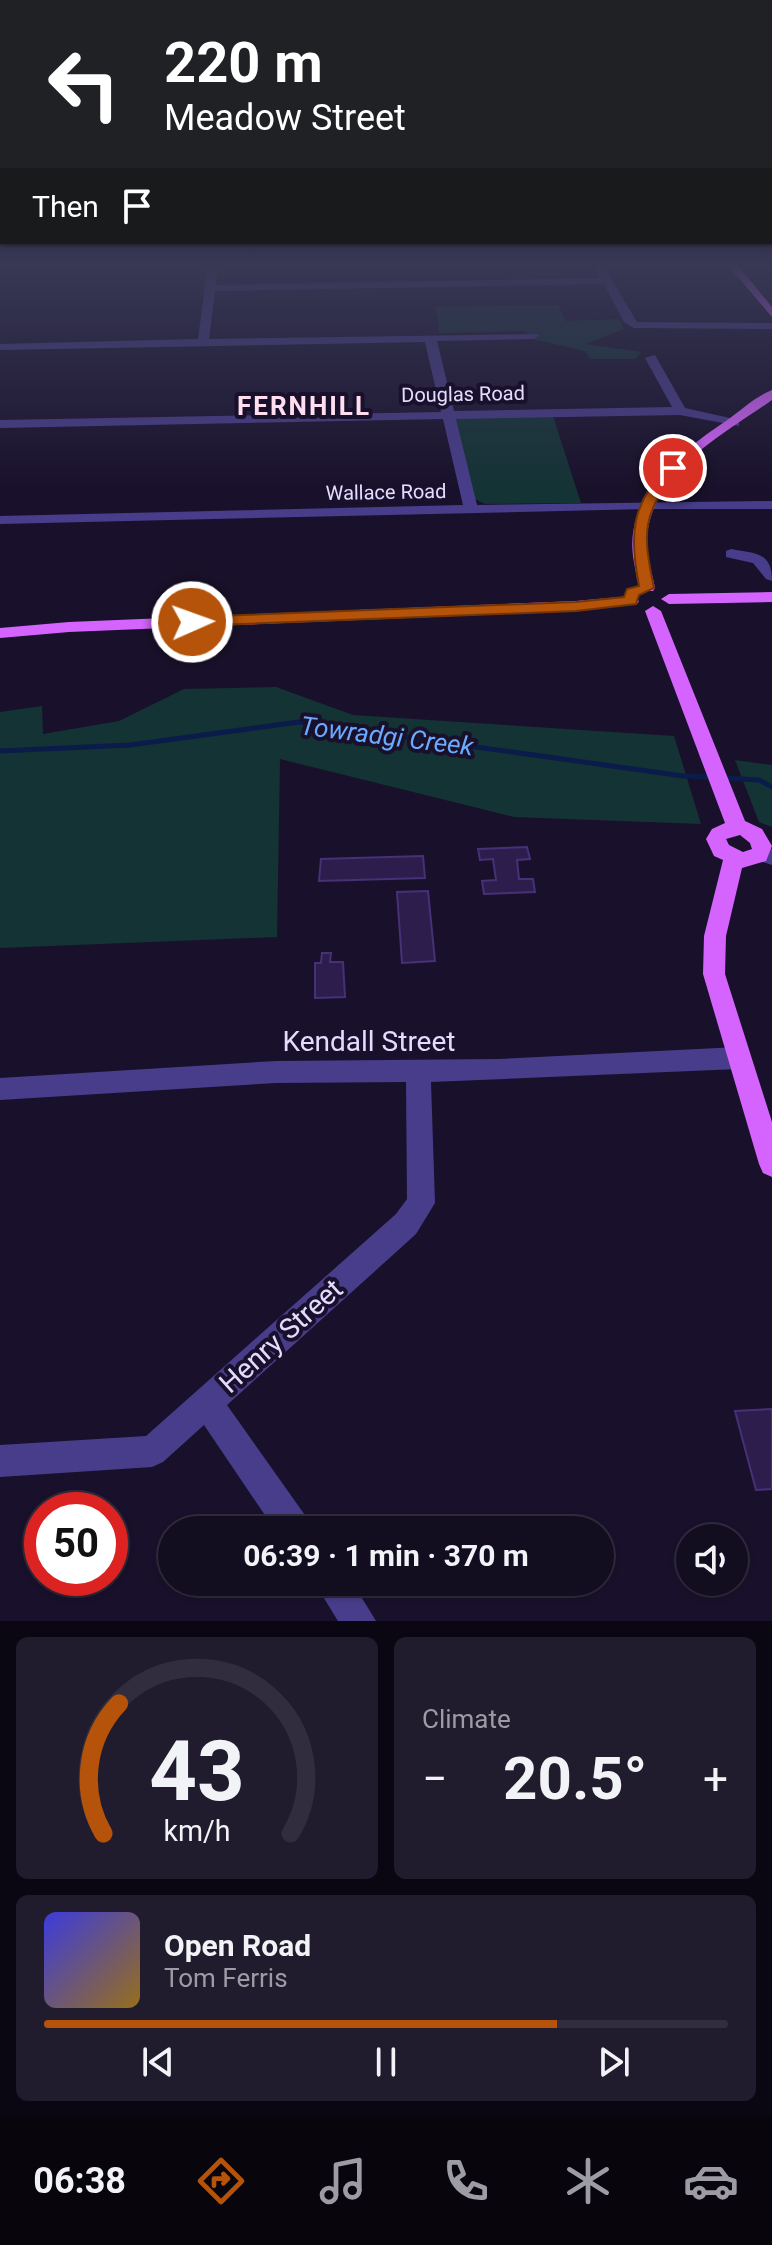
<!DOCTYPE html>
<html lang="en">
<head>
<meta charset="utf-8">
<style>
	body { margin:0; font-family:Roboto,sans-serif; background:#201b2d; color:#f1f3f6; height:100vh; display:flex; flex-direction:column; font-size:30px; white-space:nowrap }
	* { box-sizing:border-box; margin:0 }
	p { font-size:26px; color:#9d9ca5 }
	.icon { flex:none; width:44px; height:44px; fill:none; stroke:currentColor; stroke-width:2; stroke-linecap:round; stroke-linejoin:round }
	.map { position:relative; height:1621px; overflow:hidden }
	.panel { display:flex; flex-direction:column; gap:16px; padding:16px; background:#0a0712; flex:1 }
	.panel>* { flex:none }
	.hud { position:absolute; left:0px; top:0px; width:772px; height:244px; box-shadow:0 2px 6px #0004,0 0 0 2px #322d3e; background:#202124; color:#fff; overflow:hidden }
	.buttons { position:absolute; left:676px; top:1524px; display:grid; gap:16px }
	.buttons a { display:grid; place-items:center; width:72px; height:72px; border-radius:50%; background:#130d20; box-shadow:0 2px 6px #0004,0 0 0 2px #322d3e; font-size:40px }
	.speed { position:absolute; left:24px; top:1492px; display:flex; gap:16px; font-size:40px; font-weight:700; text-align:center }
	.speed>* { display:grid; place-content:center; width:104px; height:104px; border-radius:50%; background:#130d20; box-shadow:0 2px 6px #0004,0 0 0 2px #322d3e; line-height:1 }
	.speed .limit { border:12px solid #d22; background:#fff; color:#111 }
	.pin { position:absolute; display:grid; place-items:center; width:68px; height:68px; color:#fff; margin:-34px; border:4px solid #fff; border-radius:50%; box-shadow:0 2px 8px #0007 }
	.me { position:absolute; width:88px; margin:-44px; rotate:88deg; stroke-linejoin:round; filter:drop-shadow(0 0 6px #0008) }
	.turn { display:flex; align-items:center; gap:28px; height:168px; padding:0 32px; font-size:36px }
	.turn .icon { width:104px; height:104px; stroke-width:2.5 }
	.turn b { display:block; font-size:56px; line-height:68px }
	.then { display:flex; align-items:center; height:76px; padding:0 32px; background:#0003; gap:16px; font-size:30px }
	.big { font-size:60px; font-weight:700; line-height:1.1 }
	.panel .widget { flex:1; display:flex; flex-direction:column; justify-content:center; gap:12px; min-width:0; padding:0 28px; border-radius:12px; background:#201b2d }
	.panel .dial { align-items:center; gap:0 }
	.dial svg { height:208px; overflow:visible; fill:none; stroke:#322d3e; stroke-width:7; stroke-linecap:round; text-anchor:middle }
	.dial text { fill:#f1f3f6; stroke:none }
	.song { display:flex; align-items:center; gap:24px }
	.cover { width:96px; height:96px; border-radius:12px; background:linear-gradient(135deg,hsl(240 70% 55%),hsl(40 70% 35%)) }
	.played { height:8px; border-radius:4px; background:linear-gradient(90deg,#b45309 75%,#322d3e 75%) }
	.keys { display:flex; justify-content:space-around; direction:ltr }
	.heat { display:flex; justify-content:space-between; align-items:center; font-size:44px; direction:ltr }
	.panel .tiles { flex:1; display:grid; gap:16px; grid-template-columns:1fr 1fr }
	.widget:last-child { grid-column:span 2 }
	.trip { position:absolute; left:158px; top:1516px; width:456px; height:80px; border-radius:40px; background:#130d20; box-shadow:0 2px 6px #0004,0 0 0 2px #322d3e; font-weight:700; line-height:80px; text-align:center }
	.tabs { display:flex; height:128px; justify-content:space-around; align-items:center; background:#08050d; color:#9d9ca5 }
	.tabs .icon { width:56px; height:56px }
	.tabs .selected { color:#b45309 }
	.tabs b { font-size:36px; color:#f1f3f6 }
	.map>svg:first-child { display:block }
	.green { fill:#143335 }
	.lines { fill:none; stroke-linecap:round; stroke-linejoin:round }
	.stream { stroke:#0b1c4a; stroke-width:5 }
	.building { fill:#2c1d4c; stroke:#463078; stroke-width:2 }
	.minor { fill:#483d8a; fill-rule:evenodd }
	.major { fill:#d564fe; fill-rule:evenodd }
	.route { fill:#b45309; stroke:#753606; stroke-width:2 }
	.labels { text-anchor:middle; dominant-baseline:central; stroke-width:8; stroke-linejoin:round; paint-order:stroke }
	.far-street-label { font-size:20px; fill:#e4dcff; stroke:#19112b }
	.far-district-label { font-size:26px; font-weight:bold; letter-spacing:2px; fill:#ffdeef; stroke:#19112b }
	.water-label { font-size:26px; font-style:italic; fill:#6baafe; stroke:#19112b }
	.near-street-label { font-size:28px; fill:#e4dcff; stroke:#19112b }
</style>
</head>
<body>
<div class="map">
<svg width="772" height="1621" viewBox="0 0 772 1621">
	<rect width="100%" height="100%" fill="#19112b"/>
	<g class="green">
		<path d="M558,305L566,321L619,319L624,329L585,344L641,352L635,359H590L585,351L532,339L533,335L523,331L439,333L436,307Z"/>
		<path d="M553,416L581,503L485,504L473,498L455,417Z"/>
		<path d="M276,687L353,715L674,736L701,824L514,817L280,759L277,937L0,948V712L42,706L43,734L119,721L184,689Z"/>
		<path d="M735,760L772,765V827L759,822Z"/>
	</g>
	<g class="lines">
		<g class="stream">
			<path d="M0,751L130,745L299,722L683,776L713,777"/>
			<path d="M723,778L759,780L772,787"/>
		</g>
	</g>
	<g class="building">
		<path d="M527,847L530,859L517,860L519,879H533L535,892L484,894L482,881L496,880L493,859L480,860L478,849Z"/>
		<path d="M423,856L425,878L319,881L321,859Z"/>
		<path d="M428,891L435,961L402,963L397,892Z"/>
		<path d="M322,953H331L330,962H343L345,997L315,998V963H321Z"/>
		<path d="M772,1409V1489L756,1490L735,1411Z"/>
	</g>
	<g class="lines">
		<g class="minor">
			<path d="M208,263H218L216,285L600,278L592,263H602L637,322L772,323V329L634,328L624,322L604,284L215,291L209,339L537,334L539,336L533,339L437,341L454,411L672,407L645,358L655,355L685,408L739,420V426L680,415L456,419L477,505L772,501V509H646L0,524V516L463,505L443,419L0,428V420L441,412L425,342L0,350V344L198,339Z"/>
			<path d="M731,549C755,554 772,551 772,581L766,579L753,563L726,557V551Z"/>
			<path d="M761,845L772,849V865L754,859L751,853L754,847Z"/>
			<path d="M738,1047L747,1050L750,1058L747,1066L738,1069L431,1082L435,1203L416,1234L227,1405L307,1518L312,1530H275L204,1425L163,1462L152,1467L0,1477V1445L146,1436L396,1214L407,1199L406,1082L276,1083L0,1100V1078L276,1061L499,1059Z"/>
			<path d="M314,1582H352L376,1621H338Z"/>
		</g>
		<g class="major">
			<path d="M726,263H736L772,307V317Z"/>
			<path d="M772,390V400C720,437 642,476 647,551C648,563 653,576 655,588L653,591H641C637,582 636,572 634,562C622,497 678,453 726,421C740,411 756,396 772,390Z"/>
			<path d="M772,592V602L669,604L661,599L669,594Z"/>
			<path d="M631,596L639,601L637,604L576,611L69,632L0,638V628L69,622L576,601Z"/>
			<path d="M653,606L661,611L745,821L762,829L772,846L766,861L742,868L726,936L725,974L772,1122V1177L763,1173L759,1164L703,974L704,936L723,860L714,856L706,839L712,829L725,823L645,611ZM740,835L750,843L752,849L743,852L729,845L726,839Z"/>
		</g>
	</g>
	<linearGradient id="sky" x2="0" y2="1"><stop stop-color="#0e0918"/><stop offset="0.54" stop-color="#383855"/><stop offset="1" stop-color="#383855" stop-opacity="0"/></linearGradient>
	<rect width="772" height="490" fill="url(#sky)"/>
	<path class="route" d="M668,465L679,468C642,514 642,531 654,588L639,595L636,604L576,611L192,626L185,622L192,617L576,602L624,597L627,589L639,586C629,534 631,505 668,465Z"/>
	<g class="labels">
		<g class="far-street-label">
			<text transform="translate(463 394) rotate(-1)">Douglas Road</text>
			<text transform="translate(386 492) rotate(-1)">Wallace Road</text>
		</g>
		<g class="far-district-label">
			<text x="304" y="406">FERNHILL</text>
		</g>
		<g class="water-label">
			<text transform="translate(387 736) rotate(7)">Towradgi Creek</text>
		</g>
		<g class="near-street-label">
			<text x="369" y="1041">Kendall Street</text>
			<text transform="translate(281 1336) rotate(-42)">Henry Street</text>
		</g>
	</g>
</svg>
<div class="buttons">
<a><svg class="icon" aria-label="sound" viewBox="0 0 24 24"><path d="M4 9h4l5-4v14l-5-4H4zM17 9q2 3 0 6"/></svg></a>
</div>
<div class="speed"><div class="limit">50</div></div>
<div class="pin" style="left:673px;top:468px;background:#d93025"><svg class="icon" aria-label="arrive" viewBox="0 0 24 24"><path d="M6 21V4h12l-3 4 3 4H6"/></svg></div>
<svg class="me" style="left:192px;top:622px" viewBox="-20 -20 40 40"><circle r="17" fill="#b45309" stroke="#fff" stroke-width="3"/><path d="M0-11L8 9 0 5-8 9z" fill="#fff"/></svg>
<div class="trip">06:39 · 1 min · 370 m</div>
<div class="hud">
<div class="turn"><svg class="icon" aria-label="left" viewBox="0 0 24 24"><path d="M17 20v-9H6M10 6l-5 5 5 5"/></svg><div><b>220 m</b>Meadow Street</div></div>
<div class="then">Then<svg class="icon" aria-label="arrive" viewBox="0 0 24 24"><path d="M6 21V4h12l-3 4 3 4H6"/></svg></div>
</div>
</div>
<section class="panel">
<div class="tiles">
<div class="widget dial"><svg viewBox="0 0 100 80">
<path d="M14 69A42 42 0 1 1 86 69"/>
<path d="M14 69A42 42 0 0 1 20 19" stroke="#b45309"/>
<text x="50" y="56" font-size="32" font-weight="700">43</text>
<text x="50" y="72" font-size="11">km/h</text>
</svg></div>
<div class="widget"><p>Climate</p>
<div class="heat"><a>−</a><b class="big">20.5°</b><a>+</a></div>
</div>
<div class="widget">
<div class="song"><i class="cover"></i><div><b>Open Road</b><p>Tom Ferris</p></div></div>
<div class="played"></div>
<div class="keys"><svg class="icon" aria-label="previous" viewBox="0 0 24 24"><path d="M18 5L8 12l10 7zM5 5v14"/></svg><svg class="icon" aria-label="pause" viewBox="0 0 24 24"><path d="M8 5v14M16 5v14"/></svg><svg class="icon" aria-label="next" viewBox="0 0 24 24"><path d="M6 5l10 7-10 7zM19 5v14"/></svg></div>
</div>
</div>
</section>
<nav class="tabs">
<b>06:38</b>
<svg class="icon selected" aria-label="directions" viewBox="0 0 24 24"><path d="M12 3l9 9-9 9-9-9zM9 14v-3h6M13 9l2 2-2 2"/></svg>
<svg class="icon" aria-label="music" viewBox="0 0 24 24"><path d="M9 18V5l10-2v13"/><circle cx="6" cy="18" r="3"/><circle cx="16" cy="16" r="3"/></svg>
<svg class="icon" aria-label="phone" viewBox="0 0 24 24"><path d="M5 4h4l2 5-3 2q2 4 5 5l2-3 5 2v4C11 20 4 13 5 4z"/></svg>
<svg class="icon" aria-label="climate" viewBox="0 0 24 24"><path d="M12 3v18M4 7l16 10M4 17L20 7"/></svg>
<svg class="icon" aria-label="car" viewBox="0 0 24 24"><path d="M5 17H2v-5l4-1 3-4h7l3 4 3 1v5h-3M9 17h6M6 11h13"/><circle cx="7" cy="17" r="2"/><circle cx="17" cy="17" r="2"/></svg>
</nav>
</body>
</html>
